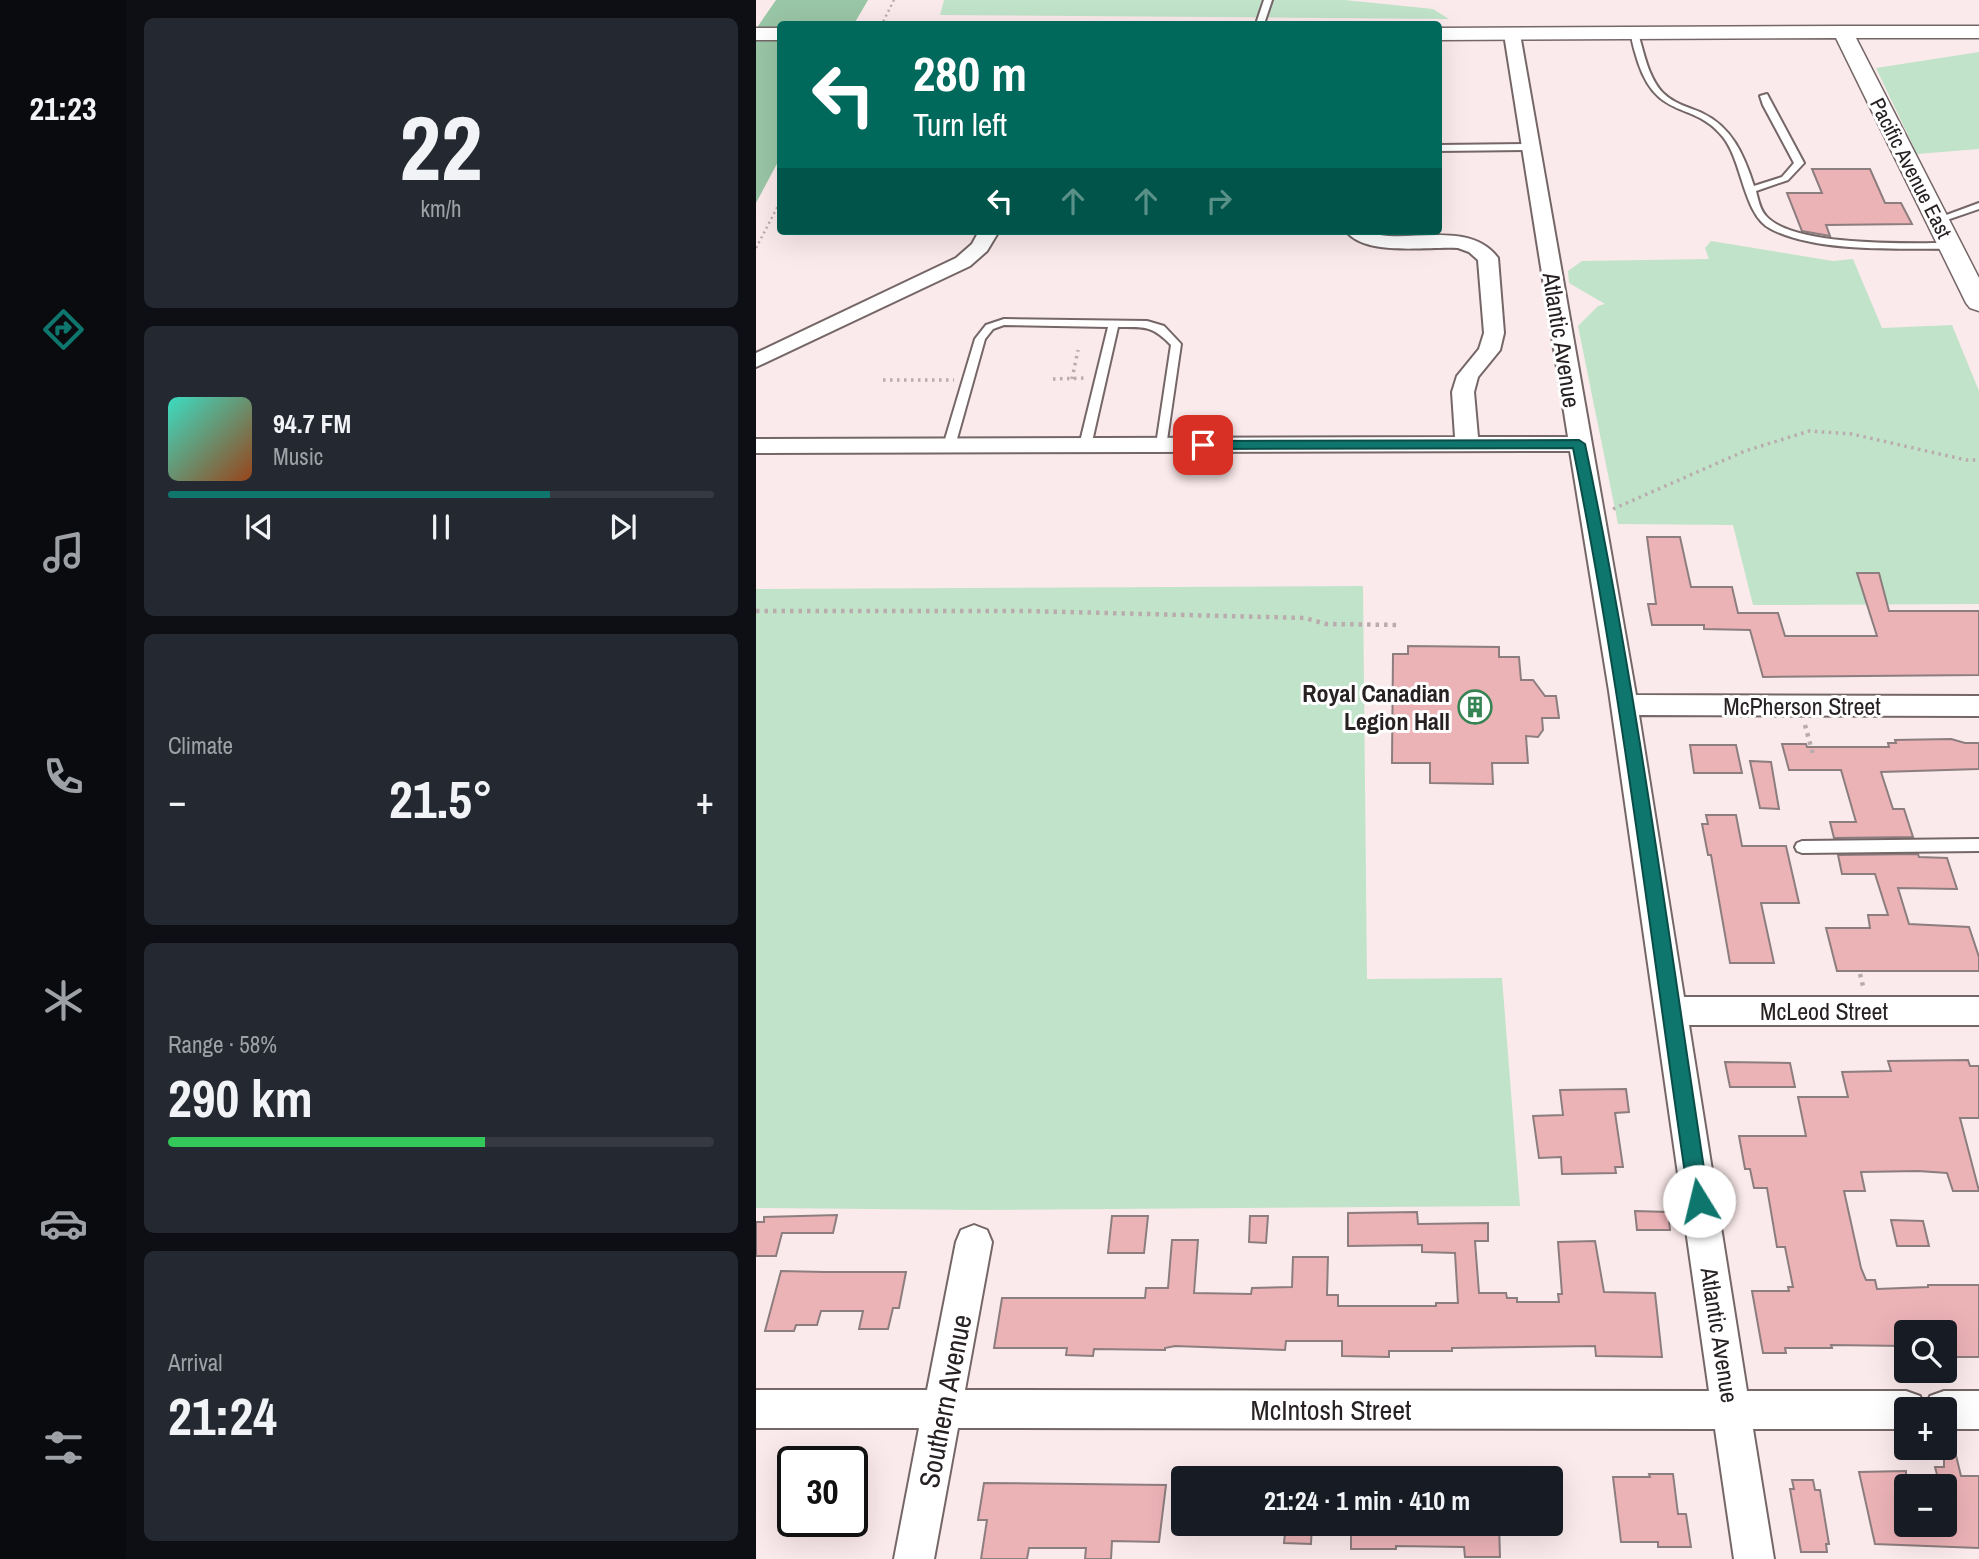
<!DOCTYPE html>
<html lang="en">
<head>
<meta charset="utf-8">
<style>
	body { margin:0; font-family:"Archivo Narrow",sans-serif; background:#242831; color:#f1f3f6; height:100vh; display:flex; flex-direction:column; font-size:26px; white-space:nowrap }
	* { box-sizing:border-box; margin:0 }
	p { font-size:23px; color:#9ea1a6 }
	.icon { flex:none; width:38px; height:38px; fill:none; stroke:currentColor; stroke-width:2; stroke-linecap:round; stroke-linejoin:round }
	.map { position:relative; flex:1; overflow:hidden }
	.panel { display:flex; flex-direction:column; gap:18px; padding:18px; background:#0d0f14; width:630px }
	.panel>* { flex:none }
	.top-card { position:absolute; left:21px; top:21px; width:665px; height:214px; border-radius:7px; box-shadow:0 7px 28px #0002; background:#00695c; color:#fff; overflow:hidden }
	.tools { position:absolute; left:1138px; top:1320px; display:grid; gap:14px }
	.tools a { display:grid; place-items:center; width:63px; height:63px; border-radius:7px; background:#171b24; box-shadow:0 7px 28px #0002; font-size:35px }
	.speed { position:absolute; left:21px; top:1446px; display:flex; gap:14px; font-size:35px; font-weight:700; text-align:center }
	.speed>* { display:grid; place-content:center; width:91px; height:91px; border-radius:50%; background:#171b24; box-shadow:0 7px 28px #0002; line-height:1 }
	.speed .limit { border:4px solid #111; border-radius:10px; background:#fff; color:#111 }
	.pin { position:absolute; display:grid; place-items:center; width:60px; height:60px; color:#fff; margin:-30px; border-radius:14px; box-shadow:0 4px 10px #0006 }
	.me { position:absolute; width:77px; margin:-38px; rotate:351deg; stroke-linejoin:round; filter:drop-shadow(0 0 5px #0008) }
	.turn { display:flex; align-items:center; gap:24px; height:147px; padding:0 21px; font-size:32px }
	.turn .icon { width:91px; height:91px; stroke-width:2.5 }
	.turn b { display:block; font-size:49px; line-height:60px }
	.lanes { display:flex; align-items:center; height:66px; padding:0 21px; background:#0003; justify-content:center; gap:35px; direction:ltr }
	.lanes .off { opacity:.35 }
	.big { font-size:52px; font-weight:800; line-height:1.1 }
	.panel .tile { flex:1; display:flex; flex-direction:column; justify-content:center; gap:10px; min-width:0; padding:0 24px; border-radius:10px; background:#242831 }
	.panel .dial { align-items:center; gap:0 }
	.dial b { font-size:91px; line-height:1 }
	.song { display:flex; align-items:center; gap:21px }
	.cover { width:84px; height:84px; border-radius:10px; background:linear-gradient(135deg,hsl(170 70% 55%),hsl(20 70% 35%)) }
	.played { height:7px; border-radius:4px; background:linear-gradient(90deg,#0f766e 70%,#363941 70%) }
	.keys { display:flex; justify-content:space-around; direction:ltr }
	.heat { display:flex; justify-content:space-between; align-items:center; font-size:38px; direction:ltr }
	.charge { height:10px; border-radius:5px; background:linear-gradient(90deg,#34c759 58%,#363941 0) }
	.trip { position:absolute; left:415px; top:1466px; width:392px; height:70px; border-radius:7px; background:#171b24; box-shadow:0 7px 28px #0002; font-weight:800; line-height:70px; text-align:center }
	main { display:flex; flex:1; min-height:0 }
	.menu { display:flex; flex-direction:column; width:126px; justify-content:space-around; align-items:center; background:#090b0e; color:#9ea1a6 }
	.menu .icon { width:49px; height:49px }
	.menu .selected { color:#0f766e }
	.menu b { font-size:32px; color:#f1f3f6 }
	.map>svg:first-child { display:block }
	.green { fill:#c1e3ca }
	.water { fill:#99c6a6 }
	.building { fill:#ecb3b7; stroke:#8c7d7e; stroke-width:2 }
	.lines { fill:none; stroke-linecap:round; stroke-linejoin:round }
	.service-casing { stroke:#756667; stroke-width:4 }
	.minor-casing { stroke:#756667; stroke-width:4 }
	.tertiary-casing { stroke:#756667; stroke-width:3 }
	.path-far2 { stroke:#baacad; stroke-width:2.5; stroke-dasharray:2 3.5; stroke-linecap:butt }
	.path-far1 { stroke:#baacad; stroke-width:3.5; stroke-dasharray:2.5 4.5; stroke-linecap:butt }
	.path { stroke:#baacad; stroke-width:4.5; stroke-dasharray:3.5 5; stroke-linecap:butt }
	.service { fill:#fff; fill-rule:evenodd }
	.minor { fill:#fff; fill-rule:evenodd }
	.tertiary { fill:#fff; fill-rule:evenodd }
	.route { fill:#0f766e; stroke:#0a4d48; stroke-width:2 }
	.labels { text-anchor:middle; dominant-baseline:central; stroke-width:6; stroke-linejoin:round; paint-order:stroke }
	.far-street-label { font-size:21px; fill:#272122; stroke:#fff }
	.street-label { font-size:24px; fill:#272122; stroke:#fff }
	.poi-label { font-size:24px; font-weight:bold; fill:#272122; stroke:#fff; text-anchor:end }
	.near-street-label { font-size:28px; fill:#272122; stroke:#fff }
</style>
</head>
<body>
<main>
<nav class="menu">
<b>21:23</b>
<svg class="icon selected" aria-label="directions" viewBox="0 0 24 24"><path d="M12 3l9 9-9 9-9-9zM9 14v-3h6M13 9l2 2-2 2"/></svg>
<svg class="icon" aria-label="music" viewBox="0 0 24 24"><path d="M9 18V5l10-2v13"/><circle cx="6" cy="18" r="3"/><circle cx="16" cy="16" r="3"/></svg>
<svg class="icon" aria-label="phone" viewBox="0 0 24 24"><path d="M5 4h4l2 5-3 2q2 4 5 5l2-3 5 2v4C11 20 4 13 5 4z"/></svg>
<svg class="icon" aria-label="climate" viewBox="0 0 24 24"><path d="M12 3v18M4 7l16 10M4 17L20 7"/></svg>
<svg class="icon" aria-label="car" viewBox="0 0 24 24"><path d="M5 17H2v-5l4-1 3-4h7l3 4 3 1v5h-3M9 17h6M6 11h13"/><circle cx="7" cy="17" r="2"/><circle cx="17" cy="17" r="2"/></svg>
<svg class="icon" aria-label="filters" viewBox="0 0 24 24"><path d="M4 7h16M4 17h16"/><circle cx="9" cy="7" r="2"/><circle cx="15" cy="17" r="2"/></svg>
</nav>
<section class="panel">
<div class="tile dial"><b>22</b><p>km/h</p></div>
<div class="tile">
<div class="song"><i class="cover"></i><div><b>94.7 FM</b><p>Music</p></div></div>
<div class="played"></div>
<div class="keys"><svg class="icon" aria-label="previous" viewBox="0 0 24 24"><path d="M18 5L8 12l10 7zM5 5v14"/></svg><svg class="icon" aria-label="pause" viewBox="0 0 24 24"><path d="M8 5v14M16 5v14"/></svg><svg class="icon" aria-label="next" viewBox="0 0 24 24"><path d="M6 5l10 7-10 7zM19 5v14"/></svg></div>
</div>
<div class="tile"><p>Climate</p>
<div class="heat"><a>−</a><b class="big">21.5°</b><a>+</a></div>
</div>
<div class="tile"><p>Range · 58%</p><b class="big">290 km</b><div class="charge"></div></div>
<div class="tile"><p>Arrival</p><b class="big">21:24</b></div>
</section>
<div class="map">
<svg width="1223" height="1559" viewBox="0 0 1223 1559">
	<rect width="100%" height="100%" fill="#fbeaeb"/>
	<g class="green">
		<path d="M188,0H589L677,9L693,19L184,15Z"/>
		<path d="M1223,52V149L1161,154L1120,68Z"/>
		<path d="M955,241L1077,261L1097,259L1126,328L1196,325L1223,391V604L997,605L977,525L862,524L822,326L842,306L849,304L813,283L812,271L826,261L953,259L949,248Z"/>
		<path d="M607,586L611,979L746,978L764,1206L225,1210L0,1208V589Z"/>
	</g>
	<path class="water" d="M20,0H112L98,24H24V158L0,203V29Z"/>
	<g class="building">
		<path d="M1056,169H1114L1129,203H1145L1156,224L1070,225L1074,236L1046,231L1031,193H1066Z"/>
		<path d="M891,537H924L935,587H976L982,613H1022L1029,636H1121L1101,573H1123L1133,611H1223V675L1007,677L994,630L948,629V625H896L892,604H900Z"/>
		<path d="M652,646L743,647V657H763L765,680H777L789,696H800L803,718H786L787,730L782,737L770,736L772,763H736L737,784L674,783V763H636L637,654H652Z"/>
		<path d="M1195,739L1209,743H1223V769L1125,772L1137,809H1148L1157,837L1078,838L1074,822H1100L1085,770H1033L1026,744H1050L1051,747H1133L1132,743H1140L1139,740Z"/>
		<path d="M934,745H980L986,773H938Z"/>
		<path d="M994,761L1015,762L1023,809L1004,808Z"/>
		<path d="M950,815H980L986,846H1030L1043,903H1005L1018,963H974L955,855H952L946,824H952Z"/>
		<path d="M1162,854L1163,857L1191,858L1201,889L1142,888L1153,924L1213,927L1223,957V971H1081L1070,928H1114L1112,915H1132L1119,874H1086L1082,855Z"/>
		<path d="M1212,1060L1214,1066H1223V1118H1204L1223,1191H1197L1191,1173L1162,1171L1105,1172L1109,1191H1088L1105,1268L1110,1280H1119L1121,1289L1172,1287V1285H1223V1357H1188V1332H1150V1346L1075,1345L1076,1348H1029L1030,1353H1007L996,1291H1033L1032,1287H1037L1029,1247H1021L1011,1188H998L994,1169H989L983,1136H1050L1042,1097H1092L1086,1072L1135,1071L1132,1061Z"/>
		<path d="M969,1062L1034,1063L1039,1087H974Z"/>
		<path d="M870,1089L873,1112L859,1113L867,1167H859L860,1173L806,1174L805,1157L783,1158L777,1116L807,1115L804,1090Z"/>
		<path d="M879,1211L912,1212L914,1230H881Z"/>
		<path d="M661,1212L662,1224L732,1223V1241H719L723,1293H750L751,1298H761V1302H803L802,1294H806L802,1242L839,1241L848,1292L899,1293L906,1357L840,1356L839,1346L696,1348V1351H633V1357L586,1356V1341H530L529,1350L419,1346L409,1348V1350L338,1349L337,1356L310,1355L311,1348H238L246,1298H389L390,1288H412L416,1240H442L438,1293L495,1294L496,1288L536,1287L537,1257H572L571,1295H582V1306H680V1303H702L699,1253L666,1252V1245L592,1246V1213Z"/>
		<path d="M81,1215L77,1233H26L20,1256H0V1222H8V1217Z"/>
		<path d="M356,1216H392L388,1253H352Z"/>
		<path d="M494,1216H512L510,1243L493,1242Z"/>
		<path d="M1135,1220L1167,1221L1173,1246H1141Z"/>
		<path d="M25,1271L68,1272H150L143,1308H137L132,1329H103L107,1311H65L61,1325H40L38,1331H9Z"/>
		<path d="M1195,1435L1205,1476H1223V1548L1119,1544L1103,1472L1150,1471V1524H1193L1188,1504V1486H1184L1179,1467H1188V1436Z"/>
		<path d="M893,1474H917L922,1514H930L935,1547H902V1542H865L857,1477H894Z"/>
		<path d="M1036,1480H1057L1059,1490H1064L1073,1544H1070L1071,1552H1045L1034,1489H1038Z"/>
		<path d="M228,1483L410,1485L403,1542L356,1541L355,1559H329L330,1548H273L271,1559H225L231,1520H222Z"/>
		<path d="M530,1524H556L555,1544L528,1543Z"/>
		<path d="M595,1524H743L744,1557H709L708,1547L640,1546V1549H595Z"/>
	</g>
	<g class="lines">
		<defs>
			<g id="service">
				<path d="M508,0H516L508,24H500Z"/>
				<path d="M875,31L882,33C888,53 892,77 907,93C918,104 933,107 946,113C976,127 988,155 998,186L1026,177L1038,163L1007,105L1004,96L1011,94L1048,163L1032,180L1000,191C1002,199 1004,210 1010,216C1038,247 1153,243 1195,243L1200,246L1195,249C1144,248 1061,253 1015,229C987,215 987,162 967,137C938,100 902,122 882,62C879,52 875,41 875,31Z"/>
				<path d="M682,145L774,144L778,147L774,150L682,151Z"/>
				<path d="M1223,203V209L1182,223L1177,220Z"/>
				<path d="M248,319L391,321L408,326L425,344L410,447L406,448L400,445L415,345C396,325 388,327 362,327L335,446L329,449L323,446L352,327L248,325L237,329L229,339L199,446L197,448H189L187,446L219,339L230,325Z"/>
				<path d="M1223,839V851L1046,853L1041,851L1039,847L1041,843L1046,841Z"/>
			</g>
			<g id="minor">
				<path d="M756,29L764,34L880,695L1223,696V716L883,715L928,997H1223V1025H933L991,1391H1150L1164,1396L1169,1409H1150V1429H997L1018,1559H978L959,1429L202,1428L178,1559H138L163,1428H0V1390H171L200,1242L205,1230L218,1225L231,1230L236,1242L209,1390L953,1391L853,691L814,451L0,453V439L699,437L696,392L701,376L723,349L728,333L722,260L713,252L702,248C673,246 610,257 590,231C607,231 618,235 633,236C668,238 718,225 742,258L748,333L744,350L722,377L718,392L722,437H812L748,34Z"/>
				<path d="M223,231H243L231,251L214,266L0,367V353L200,258L216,244Z"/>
				<path d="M1188,1391H1223V1429H1188V1409H1169L1174,1396Z"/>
			</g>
			<g id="tertiary">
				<path d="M1087,26H1223V38H1100L1223,278V311L1214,308L1210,303L1080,38L682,40V28Z"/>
				<rect x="0" y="28" width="24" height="12"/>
			</g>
		</defs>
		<use href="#service" class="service-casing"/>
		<use href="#minor" class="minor-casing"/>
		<use href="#tertiary" class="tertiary-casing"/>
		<g class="path-far2">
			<path d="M138,0L127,22L191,24"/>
			<path d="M0,248L24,202"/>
		</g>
		<g class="path-far1">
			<path d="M297,379L331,378"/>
			<path d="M316,379L322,350"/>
			<path d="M127,380H198"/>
			<path d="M857,509L989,451L1053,431L1096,434L1210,460H1223"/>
		</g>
		<g class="path">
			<path d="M0,611H272L549,618L570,624L644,625"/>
			<path d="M1049,725L1058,758"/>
			<path d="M1104,974L1107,986"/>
		</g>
		<use href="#service" class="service"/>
		<use href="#minor" class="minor"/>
		<use href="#tertiary" class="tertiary"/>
	</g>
	<path class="route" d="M823,440L829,444C882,694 914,949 953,1201L950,1208L943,1211L936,1208L933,1201C896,950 867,697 817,448L447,449L441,445L447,441Z"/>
	<defs>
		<symbol id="building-ring" viewBox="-11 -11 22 22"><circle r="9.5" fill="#fff" stroke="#368454" stroke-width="1.5"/><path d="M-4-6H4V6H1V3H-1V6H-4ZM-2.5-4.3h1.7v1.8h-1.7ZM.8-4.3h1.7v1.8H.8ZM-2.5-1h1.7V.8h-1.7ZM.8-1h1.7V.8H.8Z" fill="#368454"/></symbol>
	</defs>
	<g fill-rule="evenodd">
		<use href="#building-ring" x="700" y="688" width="38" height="38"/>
	</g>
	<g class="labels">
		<g class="far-street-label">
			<text transform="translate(1155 168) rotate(63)">Pacific Avenue East</text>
		</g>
		<g class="street-label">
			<text transform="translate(806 340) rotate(81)">Atlantic Avenue</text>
			<text x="1046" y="706">McPherson Street</text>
			<text x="1068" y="1011">McLeod Street</text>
			<text transform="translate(964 1335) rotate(81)">Atlantic Avenue</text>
		</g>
		<g class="poi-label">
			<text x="694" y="693">Royal Canadian<tspan x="694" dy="28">Legion Hall</tspan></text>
		</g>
		<g class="near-street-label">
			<text transform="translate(189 1401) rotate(-79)">Southern Avenue</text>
			<text x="575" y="1410">McIntosh Street</text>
		</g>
	</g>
</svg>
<div class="tools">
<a><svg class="icon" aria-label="search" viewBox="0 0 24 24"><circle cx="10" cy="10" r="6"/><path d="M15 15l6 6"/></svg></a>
<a>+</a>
<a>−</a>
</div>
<div class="speed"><div class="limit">30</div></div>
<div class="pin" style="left:447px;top:445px;background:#d93025"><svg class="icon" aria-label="arrive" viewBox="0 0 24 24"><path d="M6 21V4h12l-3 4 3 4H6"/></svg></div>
<svg class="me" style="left:943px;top:1201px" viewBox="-20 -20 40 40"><circle r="19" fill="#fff"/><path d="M0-13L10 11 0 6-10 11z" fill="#0f766e"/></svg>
<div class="trip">21:24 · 1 min · 410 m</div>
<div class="top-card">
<div class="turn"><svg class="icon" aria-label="left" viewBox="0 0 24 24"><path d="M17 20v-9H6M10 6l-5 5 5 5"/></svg><div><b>280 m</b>Turn left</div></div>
<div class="lanes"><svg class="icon" aria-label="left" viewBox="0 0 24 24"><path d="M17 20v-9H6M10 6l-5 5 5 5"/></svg><svg class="icon off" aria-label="ahead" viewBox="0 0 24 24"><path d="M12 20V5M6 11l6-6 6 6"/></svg><svg class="icon off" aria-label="ahead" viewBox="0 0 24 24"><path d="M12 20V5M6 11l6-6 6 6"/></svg><svg class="icon off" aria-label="right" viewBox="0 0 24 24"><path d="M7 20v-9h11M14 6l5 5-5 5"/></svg></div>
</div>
</div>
</main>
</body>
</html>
